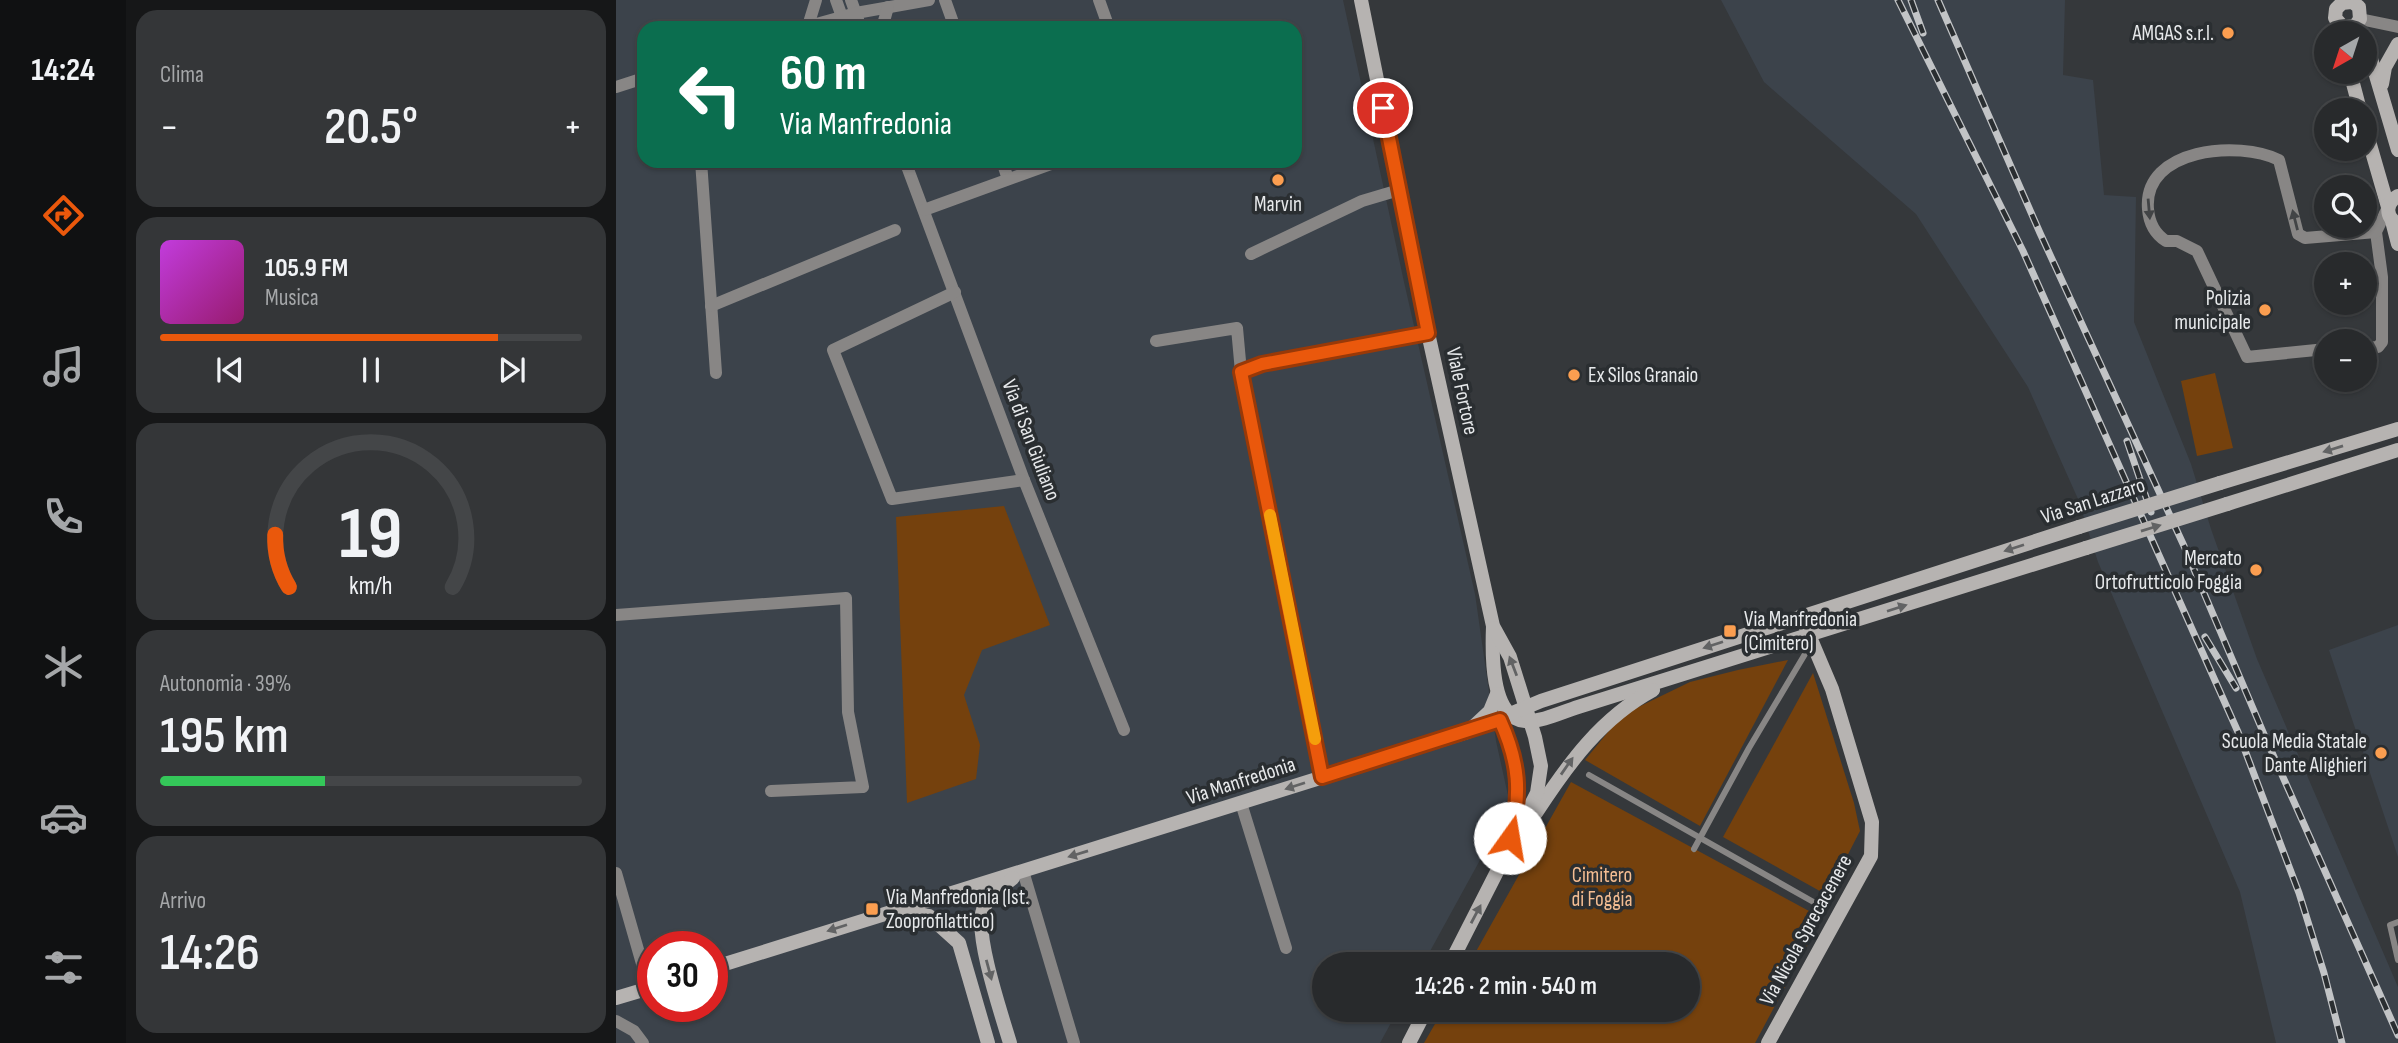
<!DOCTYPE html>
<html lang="it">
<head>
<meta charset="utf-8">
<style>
	body { margin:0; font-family:"Sofia Sans Condensed",sans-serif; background:#343638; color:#f1f3f6; height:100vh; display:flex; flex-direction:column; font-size:26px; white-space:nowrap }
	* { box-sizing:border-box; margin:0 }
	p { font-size:23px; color:#a5a7a9 }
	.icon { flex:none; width:38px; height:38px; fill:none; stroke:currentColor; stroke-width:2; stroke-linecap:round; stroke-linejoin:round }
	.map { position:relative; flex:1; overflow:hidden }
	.details { display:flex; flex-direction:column; gap:10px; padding:10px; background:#161718; width:490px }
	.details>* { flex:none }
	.hud { position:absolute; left:21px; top:21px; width:665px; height:147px; border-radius:21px; box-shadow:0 2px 5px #0004,0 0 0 2px #444648; background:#0b6e4f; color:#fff; overflow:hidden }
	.needle { width:46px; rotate:219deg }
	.tools { position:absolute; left:1698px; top:21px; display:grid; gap:14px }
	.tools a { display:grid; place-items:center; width:63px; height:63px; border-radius:50%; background:#282a2c; box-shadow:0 2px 5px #0004,0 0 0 2px #444648; font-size:35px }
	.speed { position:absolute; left:21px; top:931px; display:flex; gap:14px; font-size:35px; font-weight:700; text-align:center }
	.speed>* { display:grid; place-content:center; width:91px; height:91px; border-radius:50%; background:#282a2c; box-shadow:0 2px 5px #0004,0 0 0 2px #444648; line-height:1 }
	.speed .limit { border:10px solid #d22; background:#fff; color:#111 }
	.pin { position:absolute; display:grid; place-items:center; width:60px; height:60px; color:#fff; margin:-30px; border:4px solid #fff; border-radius:50%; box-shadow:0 2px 7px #0007 }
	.me { position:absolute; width:77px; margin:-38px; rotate:13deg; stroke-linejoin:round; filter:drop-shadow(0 0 5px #0008) }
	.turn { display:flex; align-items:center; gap:24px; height:147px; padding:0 28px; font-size:32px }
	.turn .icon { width:91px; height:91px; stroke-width:2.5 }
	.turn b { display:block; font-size:49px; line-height:60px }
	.big { font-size:52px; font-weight:600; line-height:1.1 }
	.details .tile { flex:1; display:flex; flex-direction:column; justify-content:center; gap:10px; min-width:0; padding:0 24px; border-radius:21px; background:#343638 }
	.details .dial { align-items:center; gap:0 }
	.dial svg { height:182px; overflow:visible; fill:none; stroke:#444648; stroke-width:7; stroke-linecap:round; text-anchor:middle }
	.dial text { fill:#f1f3f6; stroke:none }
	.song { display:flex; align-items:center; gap:21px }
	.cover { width:84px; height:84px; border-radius:10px; background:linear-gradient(135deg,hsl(290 70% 55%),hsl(320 70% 35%)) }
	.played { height:7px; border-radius:4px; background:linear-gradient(90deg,#ea580c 80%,#444648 80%) }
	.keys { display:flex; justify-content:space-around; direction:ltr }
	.heat { display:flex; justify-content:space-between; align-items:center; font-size:38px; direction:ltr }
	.charge { height:10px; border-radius:5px; background:linear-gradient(90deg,#34c759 39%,#444648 0) }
	.trip { position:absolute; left:696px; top:952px; width:388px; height:70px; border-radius:35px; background:#282a2c; box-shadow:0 2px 5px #0004,0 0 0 2px #444648; font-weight:600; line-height:70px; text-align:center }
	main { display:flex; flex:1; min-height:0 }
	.tabs { display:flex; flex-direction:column; width:126px; justify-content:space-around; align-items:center; background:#101112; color:#a5a7a9 }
	.tabs .icon { width:49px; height:49px }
	.tabs .current { color:#ea580c }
	.tabs b { font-size:32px; color:#f1f3f6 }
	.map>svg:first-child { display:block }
	.built { fill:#3c434b; fill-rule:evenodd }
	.green { fill:#75410d }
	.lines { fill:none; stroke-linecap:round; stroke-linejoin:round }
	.lane { stroke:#888685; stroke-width:6 }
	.street { stroke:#888685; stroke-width:12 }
	.secondary { stroke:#b6b3b1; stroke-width:14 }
	.rail-casing { stroke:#c2c4c6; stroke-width:7 }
	.rail { stroke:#2a2e31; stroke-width:4.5; stroke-dasharray:13; stroke-linecap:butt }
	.secondary-bridge { stroke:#b6b3b1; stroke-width:14 }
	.oneway { fill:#424446 }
	.oneway2 { fill:#626364 }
	.route-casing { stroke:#983908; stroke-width:18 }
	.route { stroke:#ea580c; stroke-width:12 }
	.slow { stroke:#f59e0b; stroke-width:12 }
	.poi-dot { fill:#fb9e50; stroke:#2a2e31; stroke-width:2.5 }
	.labels { text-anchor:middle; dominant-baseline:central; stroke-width:7; stroke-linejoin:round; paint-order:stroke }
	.poi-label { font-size:21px; fill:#e7e9eb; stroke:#2a2e31; text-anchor:end }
	.street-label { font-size:21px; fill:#e7e9eb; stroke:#2a2e31 }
	.park-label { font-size:21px; fill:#f4bd92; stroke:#2a2e31 }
</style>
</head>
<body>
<main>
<nav class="tabs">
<b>14:24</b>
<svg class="icon current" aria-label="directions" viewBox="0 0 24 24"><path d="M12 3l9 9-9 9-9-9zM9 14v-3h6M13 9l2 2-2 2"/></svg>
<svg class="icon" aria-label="music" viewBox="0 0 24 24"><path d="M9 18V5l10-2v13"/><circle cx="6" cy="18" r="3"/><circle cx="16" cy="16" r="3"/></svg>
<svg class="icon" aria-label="phone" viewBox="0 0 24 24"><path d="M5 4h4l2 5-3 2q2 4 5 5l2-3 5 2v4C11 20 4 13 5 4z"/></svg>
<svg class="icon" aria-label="climate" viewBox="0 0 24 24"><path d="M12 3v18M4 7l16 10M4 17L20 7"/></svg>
<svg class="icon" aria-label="car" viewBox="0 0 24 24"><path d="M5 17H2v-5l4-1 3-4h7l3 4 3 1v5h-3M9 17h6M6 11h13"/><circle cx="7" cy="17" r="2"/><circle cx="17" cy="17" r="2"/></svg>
<svg class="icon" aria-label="filters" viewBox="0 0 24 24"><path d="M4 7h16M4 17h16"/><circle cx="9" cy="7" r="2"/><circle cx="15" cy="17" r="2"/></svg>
</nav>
<section class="details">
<div class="tile"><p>Clima</p>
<div class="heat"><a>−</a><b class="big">20.5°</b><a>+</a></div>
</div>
<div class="tile">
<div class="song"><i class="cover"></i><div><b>105.9 FM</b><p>Musica</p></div></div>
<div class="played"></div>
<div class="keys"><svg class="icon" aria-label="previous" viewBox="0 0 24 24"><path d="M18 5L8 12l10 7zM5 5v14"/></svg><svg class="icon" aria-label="pause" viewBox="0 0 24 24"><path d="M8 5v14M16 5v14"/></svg><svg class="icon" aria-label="next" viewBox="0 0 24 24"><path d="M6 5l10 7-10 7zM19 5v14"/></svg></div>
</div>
<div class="tile dial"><svg viewBox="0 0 100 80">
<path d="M14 69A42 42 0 1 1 86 69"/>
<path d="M14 69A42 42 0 0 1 8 46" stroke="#ea580c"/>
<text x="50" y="56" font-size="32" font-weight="700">19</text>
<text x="50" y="72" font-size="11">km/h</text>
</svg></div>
<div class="tile"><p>Autonomia · 39%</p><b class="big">195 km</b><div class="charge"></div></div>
<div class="tile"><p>Arrivo</p><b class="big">14:26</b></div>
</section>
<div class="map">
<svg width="1782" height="1043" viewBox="0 0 1782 1043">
	<rect width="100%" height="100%" fill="#35383b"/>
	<g class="built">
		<path d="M0,0H727L788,282L859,594L880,741L893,800L881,829L807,964H709V1010H782L764,1043H0ZM28,28H679V161H28ZM37,947H96V1006H37Z"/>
		<path d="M1105,0H1449L1447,75L1477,80L1488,195L1520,197L1518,322L1575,464L1595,529L1641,659L1782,987V1043H1660L1624,892L1482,562L1462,499L1412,387L1300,214L1148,82Z"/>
		<path d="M1782,625V857L1713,650Z"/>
	</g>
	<g class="green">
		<path d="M1599,373L1617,448L1581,456L1565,381Z"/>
		<path d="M388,506L434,625L366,650L348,695L364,745L360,779L291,803L280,517Z"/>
		<path d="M1172,660L1084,826L969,760L1006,715L1074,682L1122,670Z"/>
		<path d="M1197,673L1238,803L1244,831L1211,895L1107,837Z"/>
		<path d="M955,782L1206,918L1139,1043H808L827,1010H1073V964H853Z"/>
	</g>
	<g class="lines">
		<g class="lane">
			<path d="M973,775L1201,904"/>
			<path d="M1078,849L1133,748L1195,644"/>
			<path d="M1782,922L1774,925L1782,960"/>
		</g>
		<g class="street">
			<path d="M220,0L230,28"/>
			<path d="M235,0L245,28"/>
			<path d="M329,0L339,28"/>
			<path d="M483,0L493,28"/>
			<path d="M1744,19L1782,27"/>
			<path d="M192,26L200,0"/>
			<path d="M186,28L240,13L313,0"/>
			<path d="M266,28L272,7"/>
			<path d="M0,87L28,78"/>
			<path d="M85,161L100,373"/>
			<path d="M289,161L408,480L508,730"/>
			<path d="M386,161L392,179"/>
			<path d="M308,210L443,161"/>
			<path d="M635,254L746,201L783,190"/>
			<path d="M339,292L217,350L276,499L408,480"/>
			<path d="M95,306L279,230"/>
			<path d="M540,341L621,328L625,372L706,777"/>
			<path d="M1748,348L1762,347L1766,342V277L1760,232L1772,207"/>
			<path d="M1710,349L1631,357L1581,251L1561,241H1550C1539,234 1533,222 1532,209C1527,148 1623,140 1663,160L1682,234L1689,238L1760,232"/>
			<path d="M625,372L646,364L812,333"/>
			<path d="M0,615L230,598L232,712L247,787L155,791"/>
			<path d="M884,720C904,764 906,794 893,840"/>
			<path d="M625,803L670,948"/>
			<path d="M407,871L458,1043"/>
			<path d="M0,873L33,988"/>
			<path d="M0,1021L18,1031L27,1043"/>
		</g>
		<g class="secondary">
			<path d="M745,0L812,333L877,626C876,652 874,718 909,721C926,722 946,712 962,707L1470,548"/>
			<path d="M1734,0L1743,7L1744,19L1739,26L1727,27L1719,18L1720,9L1726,3L1735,2"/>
			<path d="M1748,35L1782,150"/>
			<path d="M1734,72L1744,110"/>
			<path d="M1766,84L1769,67L1782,44"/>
			<path d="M1748,124L1772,207"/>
			<path d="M1782,196C1769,203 1769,217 1782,224"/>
			<path d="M1776,221L1782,244"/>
			<path d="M1604,483L1782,429"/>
			<path d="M1611,504L1782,450"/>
			<path d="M858,726L874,711L881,694"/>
			<path d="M920,813C952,764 985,718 1037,690"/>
			<path d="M280,912L313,916L343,943L372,1043"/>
			<path d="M834,964L921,793L925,766L919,737L894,657L878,628"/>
			<path d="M96,968L851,732L925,701L1463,527"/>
			<path d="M0,998L37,987"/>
			<path d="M394,1043C386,1016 358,934 367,910C370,899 388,885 397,878"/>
			<path d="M793,1043L810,1010"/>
			<path d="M1152,1043L1255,856L1256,822L1216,689L1185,616"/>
		</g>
		<defs>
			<g id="rail">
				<path d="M1282,0L1407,251L1622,732L1683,893L1708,973L1726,1043"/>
				<path d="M1295,0L1307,33"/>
				<path d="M1322,0L1424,233L1568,546L1650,739L1782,1035"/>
				<path d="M1511,441L1535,512"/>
				<path d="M1589,637L1620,688"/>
			</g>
		</defs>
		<use href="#rail" class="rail-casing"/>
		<use href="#rail" class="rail"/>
		<g class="secondary-bridge">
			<path d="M1463,527L1604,483"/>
			<path d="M1470,548L1611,504"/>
		</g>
	</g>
	<defs><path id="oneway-solid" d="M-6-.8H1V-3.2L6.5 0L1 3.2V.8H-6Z" transform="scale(1.75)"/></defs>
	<g class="oneway">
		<use href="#oneway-solid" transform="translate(1533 209) rotate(85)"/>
		<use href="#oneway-solid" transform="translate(1679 220) rotate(-104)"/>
	</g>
	<g class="oneway2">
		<use href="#oneway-solid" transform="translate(1717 449) rotate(163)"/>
		<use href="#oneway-solid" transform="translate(1535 528) rotate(-17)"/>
		<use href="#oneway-solid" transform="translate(1398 548) rotate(162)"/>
		<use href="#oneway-solid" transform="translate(1281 608) rotate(-18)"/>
		<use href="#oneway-solid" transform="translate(1097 645) rotate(162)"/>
		<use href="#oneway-solid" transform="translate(897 666) rotate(-111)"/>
		<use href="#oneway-solid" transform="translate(951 766) rotate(-55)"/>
		<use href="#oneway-solid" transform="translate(679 786) rotate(162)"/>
		<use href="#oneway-solid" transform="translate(462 854) rotate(163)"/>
		<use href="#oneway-solid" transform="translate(860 914) rotate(-62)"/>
		<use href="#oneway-solid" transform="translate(221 928) rotate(162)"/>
		<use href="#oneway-solid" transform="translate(373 970) rotate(75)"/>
	</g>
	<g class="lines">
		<defs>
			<path id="route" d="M767,108L812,333L646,364L625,372L706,777L884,720C903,762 906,793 894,838"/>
		</defs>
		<use href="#route" class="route-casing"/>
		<use href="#route" class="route"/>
		<path class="slow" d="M654,515L699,739"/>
	</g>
	<g class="poi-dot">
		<circle cx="1612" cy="33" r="7"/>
		<circle cx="662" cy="180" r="7"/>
		<circle cx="1649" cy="310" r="7"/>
		<circle cx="958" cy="375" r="7"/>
		<circle cx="1640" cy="570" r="7"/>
		<rect x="1107" y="624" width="14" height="14" rx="3.5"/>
		<circle cx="1765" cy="753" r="7"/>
		<rect x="249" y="902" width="14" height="14" rx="3.5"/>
	</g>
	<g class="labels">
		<g class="poi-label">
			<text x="1598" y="33">AMGAS s.r.l.</text>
			<text x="662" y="204" text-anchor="middle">Marvin</text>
			<text x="1635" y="298">Polizia<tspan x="1635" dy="24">municipale</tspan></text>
			<text x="972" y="375" text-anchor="start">Ex Silos Granaio</text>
			<text x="1626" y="558">Mercato<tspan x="1626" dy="24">Ortofrutticolo Foggia</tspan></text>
			<text x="1128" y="619" text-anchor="start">Via Manfredonia<tspan x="1128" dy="24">(Cimitero)</tspan></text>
			<text x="1751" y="741">Scuola Media Statale<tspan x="1751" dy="24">Dante Alighieri</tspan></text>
			<text x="270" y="897" text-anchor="start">Via Manfredonia (Ist.<tspan x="270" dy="24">Zooprofilattico)</tspan></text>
		</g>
		<g class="street-label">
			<text transform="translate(846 391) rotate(78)">Viale Fortore</text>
			<text transform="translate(415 440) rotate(69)">Via di San Giuliano</text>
			<text transform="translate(1477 501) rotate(-18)">Via San Lazzaro</text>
			<text transform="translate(625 781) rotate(-18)">Via Manfredonia</text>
			<text transform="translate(1190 930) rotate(-61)">Via Nicola Sprecacenere</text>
		</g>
		<g class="park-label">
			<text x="986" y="875">Cimitero<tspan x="986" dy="24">di Foggia</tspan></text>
		</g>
	</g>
</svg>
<div class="tools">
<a><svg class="needle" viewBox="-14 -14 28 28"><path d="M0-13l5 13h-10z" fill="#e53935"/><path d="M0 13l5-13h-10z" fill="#a5a7a9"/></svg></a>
<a><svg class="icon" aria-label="sound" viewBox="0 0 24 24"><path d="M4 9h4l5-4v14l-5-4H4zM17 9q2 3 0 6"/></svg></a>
<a><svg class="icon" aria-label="search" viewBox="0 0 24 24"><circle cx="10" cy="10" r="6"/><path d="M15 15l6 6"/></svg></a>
<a>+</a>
<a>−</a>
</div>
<div class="speed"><div class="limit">30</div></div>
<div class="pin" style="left:767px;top:108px;background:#d93025"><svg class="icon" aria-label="arrive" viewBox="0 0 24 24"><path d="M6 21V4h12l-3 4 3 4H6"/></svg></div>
<svg class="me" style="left:894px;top:838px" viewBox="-20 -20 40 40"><circle r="19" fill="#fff"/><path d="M0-13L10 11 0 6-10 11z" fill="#ea580c"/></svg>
<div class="trip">14:26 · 2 min · 540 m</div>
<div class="hud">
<div class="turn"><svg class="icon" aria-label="left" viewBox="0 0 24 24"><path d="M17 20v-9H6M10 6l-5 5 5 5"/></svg><div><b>60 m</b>Via Manfredonia</div></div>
</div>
</div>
</main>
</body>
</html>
